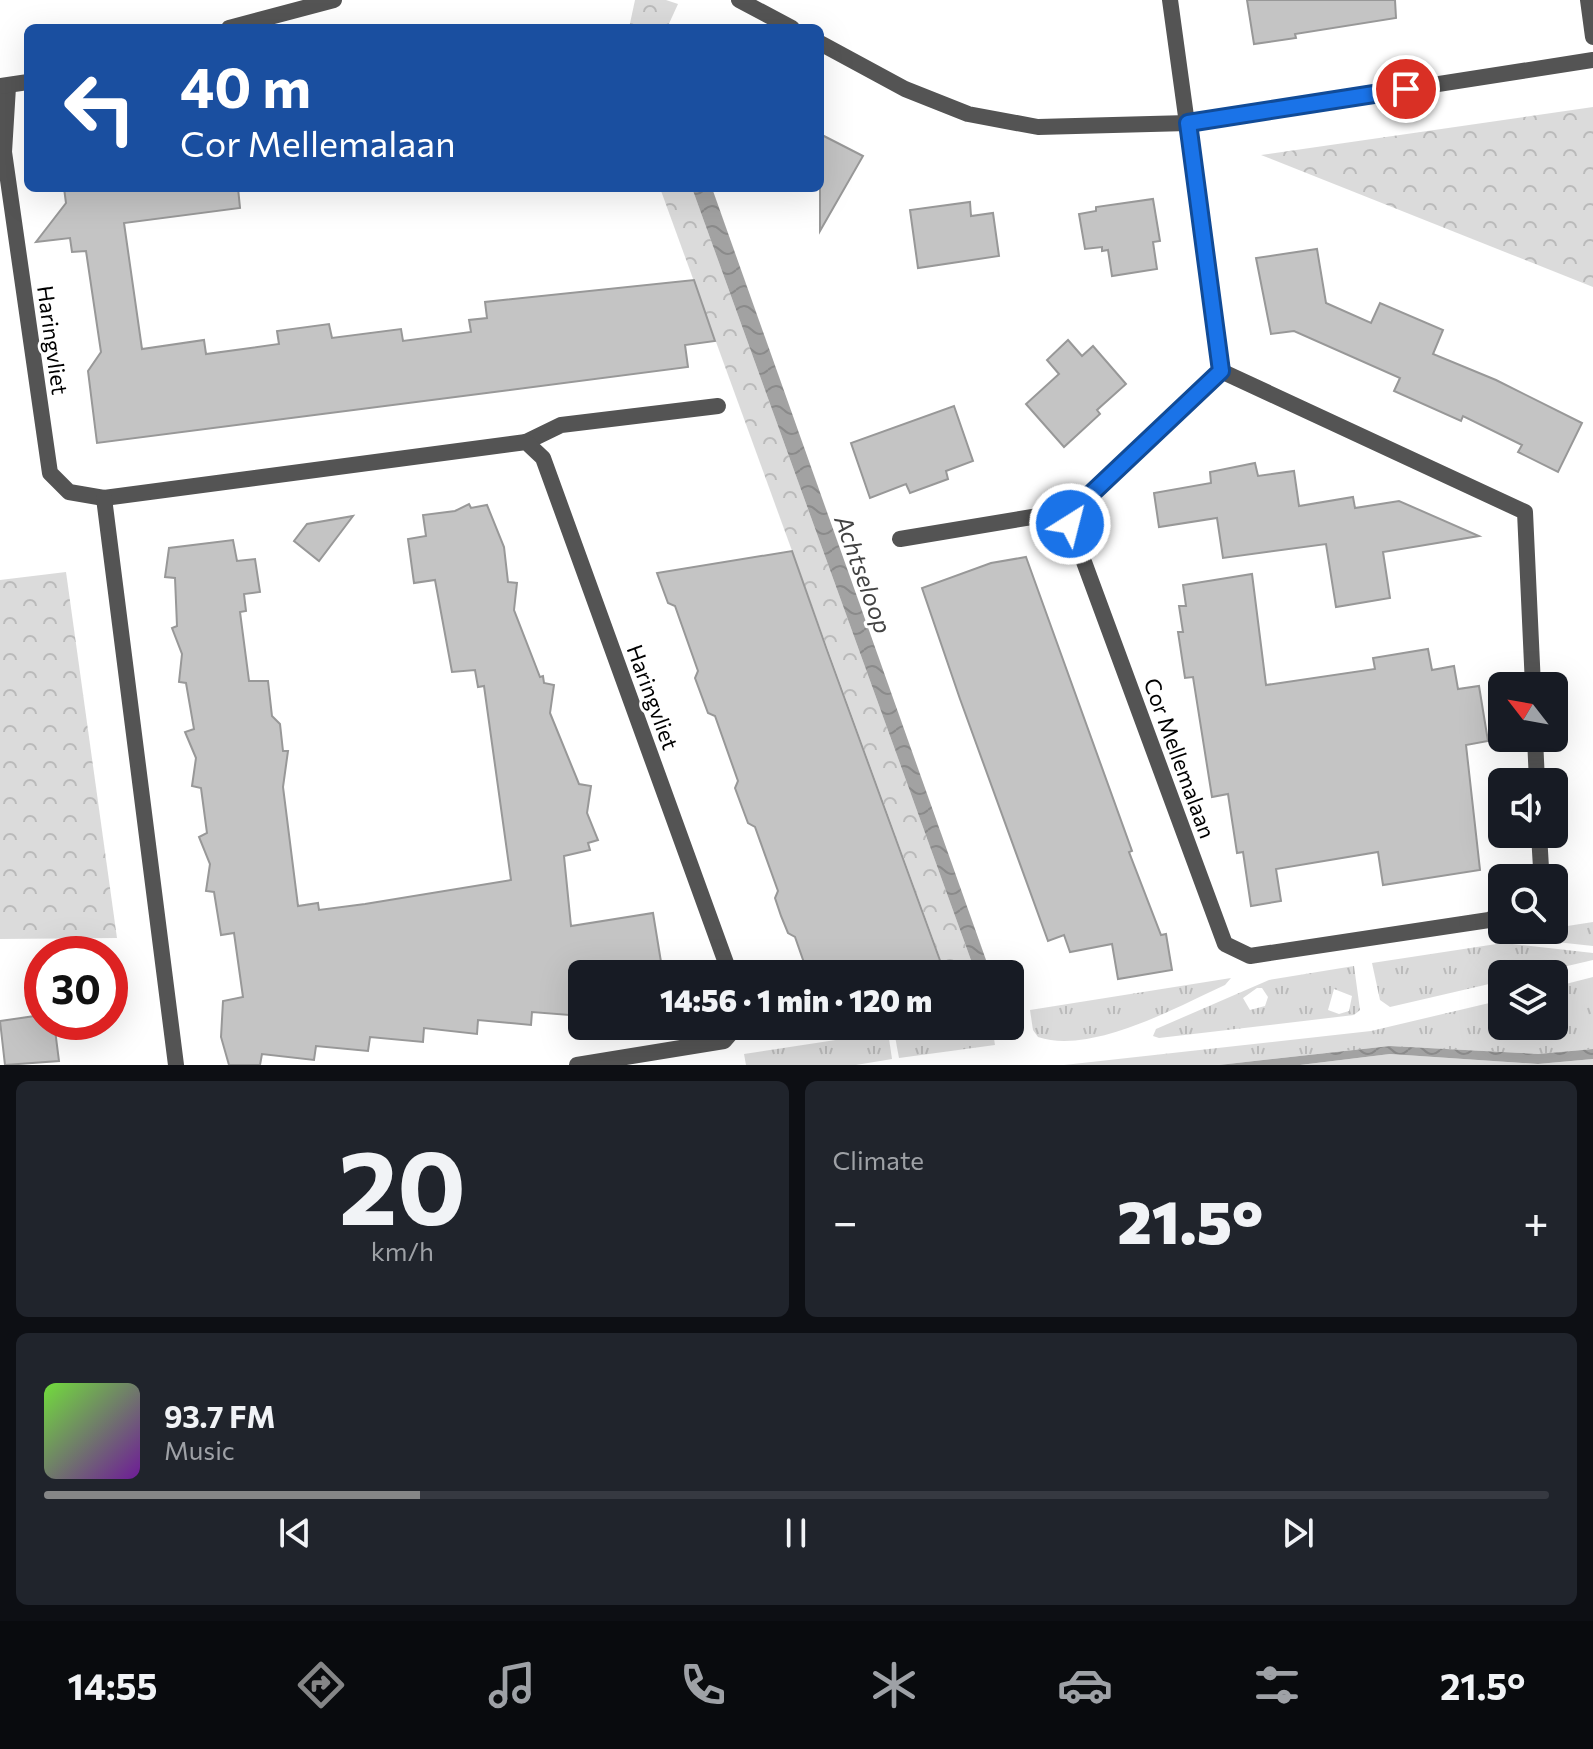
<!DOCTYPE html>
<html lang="en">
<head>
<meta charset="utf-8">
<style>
	body { margin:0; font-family:Commissioner,sans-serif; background:#20242c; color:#f1f3f6; height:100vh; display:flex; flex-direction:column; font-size:30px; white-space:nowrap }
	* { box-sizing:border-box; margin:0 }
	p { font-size:26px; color:#9ea1a6 }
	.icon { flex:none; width:44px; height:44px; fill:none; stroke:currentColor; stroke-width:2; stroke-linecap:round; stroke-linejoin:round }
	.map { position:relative; height:1065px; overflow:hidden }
	.drawer { display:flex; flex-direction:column; gap:16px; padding:16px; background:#0d0f14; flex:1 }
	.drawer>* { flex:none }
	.banner { position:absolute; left:24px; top:24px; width:800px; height:168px; border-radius:12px; box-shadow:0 8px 32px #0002; background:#1a4fa0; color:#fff; overflow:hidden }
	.needle { width:52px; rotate:301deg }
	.buttons { position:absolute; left:1488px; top:672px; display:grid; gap:16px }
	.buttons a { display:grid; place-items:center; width:80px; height:80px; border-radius:12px; background:#171b24; box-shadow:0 8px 32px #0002; font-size:40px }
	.speed { position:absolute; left:24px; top:936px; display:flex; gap:16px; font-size:40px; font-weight:700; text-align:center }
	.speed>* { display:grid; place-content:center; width:104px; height:104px; border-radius:50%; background:#171b24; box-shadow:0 8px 32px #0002; line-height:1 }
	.speed .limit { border:12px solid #d22; background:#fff; color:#111 }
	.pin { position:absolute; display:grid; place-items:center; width:68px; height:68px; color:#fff; margin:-34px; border:4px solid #fff; border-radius:50%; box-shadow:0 2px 8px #0007 }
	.me { position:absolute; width:88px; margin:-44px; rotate:36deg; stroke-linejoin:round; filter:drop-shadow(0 0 6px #0008) }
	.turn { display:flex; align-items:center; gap:28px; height:168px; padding:0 24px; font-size:36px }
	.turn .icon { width:104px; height:104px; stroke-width:2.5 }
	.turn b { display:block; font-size:56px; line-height:68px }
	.big { font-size:60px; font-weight:800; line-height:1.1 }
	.drawer .widget { flex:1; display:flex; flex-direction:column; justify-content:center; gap:12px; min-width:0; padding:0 28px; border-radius:12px; background:#20242c }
	.drawer .dial { align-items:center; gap:0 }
	.dial b { font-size:104px; line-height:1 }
	.song { display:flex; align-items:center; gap:24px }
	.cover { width:96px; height:96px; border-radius:12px; background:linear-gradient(135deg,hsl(100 70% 55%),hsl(280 70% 35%)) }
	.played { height:8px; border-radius:4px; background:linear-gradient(90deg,#858687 25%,#363941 25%) }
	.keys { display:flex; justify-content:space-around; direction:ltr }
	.heat { display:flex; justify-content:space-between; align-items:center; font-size:44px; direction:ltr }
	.drawer .tiles { flex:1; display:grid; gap:16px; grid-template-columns:1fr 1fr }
	.widget:last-child { grid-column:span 2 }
	.trip { position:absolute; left:568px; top:960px; width:456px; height:80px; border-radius:12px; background:#171b24; box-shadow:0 8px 32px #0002; font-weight:800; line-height:80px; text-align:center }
	.tab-bar { display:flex; height:128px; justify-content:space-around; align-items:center; background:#090b0e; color:#9ea1a6 }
	.tab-bar .icon { width:56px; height:56px }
	.tab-bar .selected { color:#858687 }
	.tab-bar b { font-size:36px; color:#f1f3f6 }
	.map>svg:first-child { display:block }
	.grass { fill:url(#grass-tufts); fill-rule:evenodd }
	.forest { fill:url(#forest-crowns) }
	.water { fill:url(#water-waves) }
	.building { fill:#c4c4c4; stroke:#989898; stroke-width:2 }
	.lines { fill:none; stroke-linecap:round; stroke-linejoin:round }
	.service { stroke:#545454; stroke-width:16 }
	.minor { stroke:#545454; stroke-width:16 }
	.tertiary { stroke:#545454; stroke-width:16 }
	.route-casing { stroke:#114b97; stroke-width:20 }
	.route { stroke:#1a73e8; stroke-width:14 }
	.labels { text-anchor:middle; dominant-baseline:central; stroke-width:6; stroke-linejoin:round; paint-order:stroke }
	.street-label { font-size:22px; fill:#000; stroke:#fff }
	.water-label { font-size:24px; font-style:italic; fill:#434343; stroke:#fff }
</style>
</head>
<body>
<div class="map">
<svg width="1593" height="1065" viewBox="0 0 1593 1065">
	<defs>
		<pattern id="grass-tufts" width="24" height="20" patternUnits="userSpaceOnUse" patternTransform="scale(2)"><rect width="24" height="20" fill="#dbdbdb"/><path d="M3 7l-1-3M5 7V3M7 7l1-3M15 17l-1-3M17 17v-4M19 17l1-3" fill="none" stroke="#bababa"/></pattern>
		<pattern id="forest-crowns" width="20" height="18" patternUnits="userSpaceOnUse" patternTransform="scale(2)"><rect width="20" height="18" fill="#dbdbdb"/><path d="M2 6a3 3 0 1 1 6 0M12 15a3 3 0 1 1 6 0" fill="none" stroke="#bababa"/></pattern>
		<pattern id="water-waves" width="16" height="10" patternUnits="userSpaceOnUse" patternTransform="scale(2)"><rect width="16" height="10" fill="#a2a2a2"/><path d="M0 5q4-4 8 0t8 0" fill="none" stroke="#8a8a8a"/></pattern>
	</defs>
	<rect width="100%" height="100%" fill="#fff"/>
	<g class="grass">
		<path d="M1593,922V946L1520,938L1516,934Z"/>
		<path d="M1503,943L1593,953V960L1533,974H1502V981L1390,1007L1380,1000L1372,963Z"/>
		<path d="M1354,966L1360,1010L1354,1015L1159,1038L1153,1036L1156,1029L1269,980ZM1257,988H1262L1268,997L1265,1006L1250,1010L1243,998ZM1334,989L1352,996L1349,1011L1339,1014L1328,1010Z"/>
		<path d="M1593,977V1049L1538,1054L1390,1046L1219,1065H1064L1371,1031L1502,1000V1026H1554V987Z"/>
		<path d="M1231,978L1225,985C1177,1007 1091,1055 1038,1037L1033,1030L1030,1010Z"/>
		<path d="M927,1026H992L995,1045L899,1058L894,1031Z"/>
		<path d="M888,1032L892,1059L856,1065H746L744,1054Z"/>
		<path d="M1390,1054L1538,1064L1593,1059V1065H1300Z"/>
	</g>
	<g class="forest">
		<path d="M635,0H666L678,4L667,28H629Z"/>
		<path d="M1593,107V287L1261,155Z"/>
		<path d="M660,188H692L976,974H946Z"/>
		<path d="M66,572L117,938L0,939V580Z"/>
	</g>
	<g class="water">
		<path d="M692,188H712L991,974H976Z"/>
		<path d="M1390,1046L1538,1054L1593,1049V1059L1538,1064L1390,1054L1300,1065H1219Z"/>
	</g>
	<g class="building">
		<path d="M1247,0H1395L1396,18L1295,34L1296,38L1254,44Z"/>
		<path d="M820,134L863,156L820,231Z"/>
		<path d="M64,188H238L240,208L124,223L142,349L204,340L206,354L279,344L277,331L329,324L332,338L401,329L403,341L471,332L469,320L487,318L485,302L694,280L715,341L685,345L688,367L97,443L88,371L101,352L86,251L72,252L70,238L36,242L66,203Z"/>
		<path d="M1153,199L1160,241L1153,242L1157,269L1112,276L1108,250L1102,251V247L1085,249L1079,214L1096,211V207Z"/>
		<path d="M970,202L971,216L993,213L999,256L918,268L910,210Z"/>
		<path d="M1317,249L1326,303L1371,323L1380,303L1443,330L1433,354L1496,380L1582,423L1558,472L1518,452L1522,445L1463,416L1461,421L1394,391L1400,378L1294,331L1271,334L1256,258Z"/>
		<path d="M1068,340L1082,356L1093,346L1126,384L1097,410L1100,414L1064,447L1026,404L1059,374L1047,360Z"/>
		<path d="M954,406L973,461L946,471L948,479L910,493L906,484L870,498L851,443Z"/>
		<path d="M1255,463L1258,476L1294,471L1299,506L1353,497L1355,508L1399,501L1479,536L1383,552L1390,598L1336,607L1326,544L1223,558L1217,518L1159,527L1154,493L1211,483L1210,472Z"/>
		<path d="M469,504L471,508L487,505L504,547L508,582L517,583L514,610L540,677L543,676L544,683L554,685L550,713L579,784L591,786L587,813L598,840L588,843L590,850L564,856L571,926L653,913L662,968L626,974H582V1016L532,1012L531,1025L478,1020L477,1034L424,1028L423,1042L370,1037L368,1051L316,1046L314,1060L262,1054L260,1065H229L221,1037L223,1001L243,997L234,933L221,935L214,892L206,891L210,864L199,837L207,833L201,788L192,786L196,758L185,732L194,729L186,683L179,682L182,654L172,628L177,626L175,578L165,577L169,548L233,540L237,561L255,559L260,592L244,594L246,611L240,612L249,681H268L272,716L280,724L283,751H288L283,787L298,906L318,903L319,910L365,904L511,880L484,686L478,687L475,670L452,672L435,580L414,583L408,539L426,536L423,515L455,511Z"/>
		<path d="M353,516L319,561L294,541L307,524Z"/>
		<path d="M792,551L827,650L945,974H808L795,937L788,933L781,916L775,898L778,891L755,827L748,823L735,788L738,781L715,716L708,713L695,678L698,671L675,606L668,603L657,573Z"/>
		<path d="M1026,557L1132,851L1129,852L1161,935L1166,934L1172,970L1118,979L1112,944L1070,952L1064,935L1048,941L960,699L922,588L991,563Z"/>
		<path d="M1252,574L1266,685L1375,669L1373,658L1428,649L1432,670L1454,666L1458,689L1479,686L1488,741L1466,745L1480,870L1383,885L1378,852L1276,869L1281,901L1251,906L1243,852L1237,853L1228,794L1212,797L1193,677L1185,678L1178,632H1183L1179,606H1186L1183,585Z"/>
		<path d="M42,1015V1022H54L59,1061L5,1065L0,1021Z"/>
	</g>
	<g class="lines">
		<g class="service">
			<path d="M526,442L561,425L718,406"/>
			<path d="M900,539L1074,510"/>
		</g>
		<g class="minor">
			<path d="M1170,0L1221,371"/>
			<path d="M1588,0L1593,37"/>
			<path d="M8,87L4,152L50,473L69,492L104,498L526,442L543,458L730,974"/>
			<path d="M104,498L176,1065"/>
			<path d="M1535,738L1537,782"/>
			<path d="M1536,878L1541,868L1539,834"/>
			<path d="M1502,913L1489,920L1250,956L1225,944L1070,524L1074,510L1221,371L1525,512L1533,686"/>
			<path d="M577,1065L724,1041L737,1026"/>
		</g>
		<g class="tertiary">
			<path d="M739,0L792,28"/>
			<path d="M229,28L334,0"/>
			<path d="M820,43L905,89L968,114L1038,127L1188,123L1593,60"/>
			<path d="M0,86L28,82"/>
		</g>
	</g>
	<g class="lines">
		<defs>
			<path id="route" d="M1070,524L1074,510L1221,371L1188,123L1406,89"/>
		</defs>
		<use href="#route" class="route-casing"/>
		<use href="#route" class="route"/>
	</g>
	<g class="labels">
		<g class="street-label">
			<text transform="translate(53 340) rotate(82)">Haringvliet</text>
			<text transform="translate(653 697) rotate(70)">Haringvliet</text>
			<text transform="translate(1180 758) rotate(70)">Cor Mellemalaan</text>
		</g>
		<g class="water-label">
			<text transform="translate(864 574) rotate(70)">Achtseloop</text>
		</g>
	</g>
</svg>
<div class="buttons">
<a><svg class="needle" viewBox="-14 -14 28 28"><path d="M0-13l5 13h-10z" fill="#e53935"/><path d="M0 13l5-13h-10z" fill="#9ea1a6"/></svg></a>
<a><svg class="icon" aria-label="sound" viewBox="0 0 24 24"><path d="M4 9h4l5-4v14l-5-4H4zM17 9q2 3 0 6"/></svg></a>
<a><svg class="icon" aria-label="search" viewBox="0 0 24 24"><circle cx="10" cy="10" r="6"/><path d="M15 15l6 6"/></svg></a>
<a><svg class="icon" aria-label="layers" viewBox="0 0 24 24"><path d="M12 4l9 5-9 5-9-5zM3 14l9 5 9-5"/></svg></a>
</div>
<div class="speed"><div class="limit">30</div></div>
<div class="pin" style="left:1406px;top:89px;background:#d93025"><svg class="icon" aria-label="arrive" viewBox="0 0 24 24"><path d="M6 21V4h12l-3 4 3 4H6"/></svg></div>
<svg class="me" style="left:1070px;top:524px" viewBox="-20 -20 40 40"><circle r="17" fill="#1a73e8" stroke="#fff" stroke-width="3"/><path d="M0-11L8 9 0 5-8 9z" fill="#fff"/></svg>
<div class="trip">14:56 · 1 min · 120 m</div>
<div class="banner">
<div class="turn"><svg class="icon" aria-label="left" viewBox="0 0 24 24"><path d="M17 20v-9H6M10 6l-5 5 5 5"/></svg><div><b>40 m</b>Cor Mellemalaan</div></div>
</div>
</div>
<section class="drawer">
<div class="tiles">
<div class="widget dial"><b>20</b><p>km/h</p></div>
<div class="widget"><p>Climate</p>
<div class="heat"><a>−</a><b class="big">21.5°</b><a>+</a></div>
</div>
<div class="widget">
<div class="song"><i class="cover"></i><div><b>93.7 FM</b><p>Music</p></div></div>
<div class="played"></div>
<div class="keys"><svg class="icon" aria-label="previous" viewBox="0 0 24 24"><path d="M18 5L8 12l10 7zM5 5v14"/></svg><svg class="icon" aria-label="pause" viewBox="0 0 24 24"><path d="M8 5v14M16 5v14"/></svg><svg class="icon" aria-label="next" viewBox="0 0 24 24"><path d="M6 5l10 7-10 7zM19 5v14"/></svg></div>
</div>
</div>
</section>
<nav class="tab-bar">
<b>14:55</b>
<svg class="icon selected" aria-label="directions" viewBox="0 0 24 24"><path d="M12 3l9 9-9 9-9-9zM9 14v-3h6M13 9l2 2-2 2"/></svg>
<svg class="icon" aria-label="music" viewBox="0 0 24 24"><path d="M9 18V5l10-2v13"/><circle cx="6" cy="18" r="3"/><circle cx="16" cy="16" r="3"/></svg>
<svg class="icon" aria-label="phone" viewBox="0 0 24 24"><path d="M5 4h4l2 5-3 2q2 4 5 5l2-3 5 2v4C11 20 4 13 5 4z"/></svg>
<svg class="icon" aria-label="climate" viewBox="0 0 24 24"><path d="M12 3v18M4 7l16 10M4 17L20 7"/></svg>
<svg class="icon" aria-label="car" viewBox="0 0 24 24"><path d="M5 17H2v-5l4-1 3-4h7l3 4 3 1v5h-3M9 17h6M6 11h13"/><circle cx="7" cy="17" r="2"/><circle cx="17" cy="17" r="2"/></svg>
<svg class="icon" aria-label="filters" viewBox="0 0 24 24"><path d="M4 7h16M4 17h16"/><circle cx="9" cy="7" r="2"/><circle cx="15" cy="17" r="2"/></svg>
<b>21.5°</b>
</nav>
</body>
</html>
